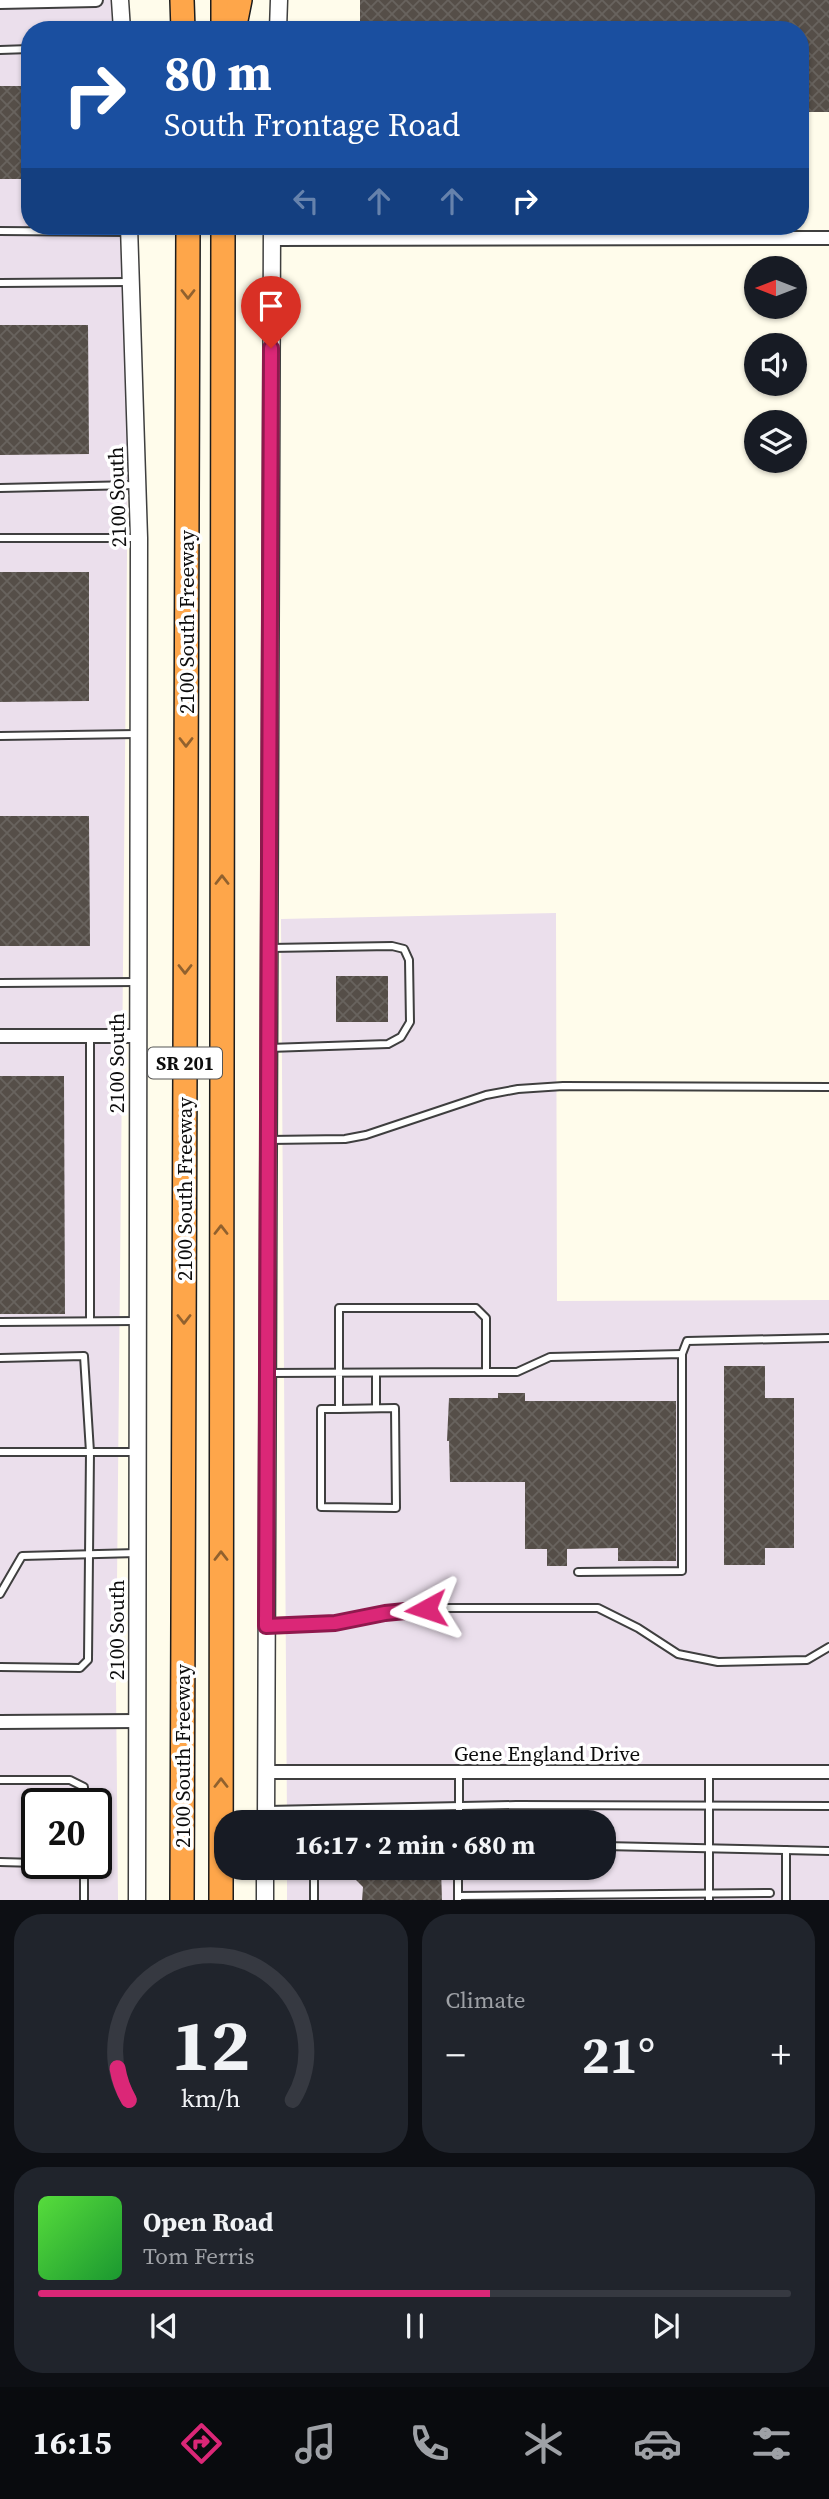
<!DOCTYPE html>
<html lang="en">
<head>
<meta charset="utf-8">
<style>
	body { margin:0; font-family:"Source Serif 4",serif; background:#20242c; color:#f1f3f6; height:100vh; display:flex; flex-direction:column; font-size:26px; white-space:nowrap }
	* { box-sizing:border-box; margin:0 }
	p { font-size:23px; color:#9ea1a6 }
	.icon { flex:none; width:38px; height:38px; fill:none; stroke:currentColor; stroke-width:2; stroke-linecap:round; stroke-linejoin:round }
	.map { position:relative; height:1900px; overflow:hidden }
	.drawer { display:flex; flex-direction:column; gap:14px; padding:14px; background:#0d0f14; flex:1 }
	.drawer>* { flex:none }
	.top-card { position:absolute; left:21px; top:21px; width:788px; height:214px; border-radius:28px; box-shadow:0 2px 5px #0004; background:#1a4fa0; color:#fff; overflow:hidden }
	.needle { width:46px; rotate:270deg }
	.fabs { position:absolute; left:744px; top:256px; display:grid; gap:14px }
	.fabs a { display:grid; place-items:center; width:63px; height:63px; border-radius:50%; background:#171b24; box-shadow:0 2px 5px #0004; font-size:35px }
	.speed { position:absolute; left:21px; top:1788px; display:flex; gap:14px; font-size:35px; font-weight:700; text-align:center }
	.speed>* { display:grid; place-content:center; width:91px; height:91px; border-radius:50%; background:#171b24; box-shadow:0 2px 5px #0004; line-height:1 }
	.speed .limit { border:4px solid #111; border-radius:10px; background:#fff; color:#111 }
	.pin { position:absolute; display:grid; place-items:center; width:60px; height:60px; color:#fff; margin:-72px -30px; border-radius:50% 50% 50% 0; rotate:-45deg; box-shadow:0 0 7px #0007 }
	.pin .icon { rotate:45deg }
	.me { position:absolute; width:77px; margin:-38px; rotate:265deg; stroke-linejoin:round; filter:drop-shadow(0 0 5px #0008) }
	.turn { display:flex; align-items:center; gap:24px; height:147px; padding:0 28px; font-size:32px }
	.turn .icon { width:91px; height:91px; stroke-width:2.5 }
	.turn b { display:block; font-size:49px; line-height:60px }
	.lanes { display:flex; align-items:center; height:66px; padding:0 28px; background:#0003; justify-content:center; gap:35px; direction:ltr }
	.lanes .off { opacity:.35 }
	.big { font-size:52px; font-weight:700; line-height:1.1 }
	.drawer .card { flex:1; display:flex; flex-direction:column; justify-content:center; gap:10px; min-width:0; padding:0 24px; border-radius:28px; background:#20242c }
	.drawer .dial { align-items:center; gap:0 }
	.dial svg { height:182px; overflow:visible; fill:none; stroke:#363941; stroke-width:7; stroke-linecap:round; text-anchor:middle }
	.dial text { fill:#f1f3f6; stroke:none }
	.song { display:flex; align-items:center; gap:21px }
	.cover { width:84px; height:84px; border-radius:10px; background:linear-gradient(135deg,hsl(110 70% 55%),hsl(130 70% 35%)) }
	.played { height:7px; border-radius:4px; background:linear-gradient(90deg,#db2777 60%,#363941 60%) }
	.keys { display:flex; justify-content:space-around; direction:ltr }
	.heat { display:flex; justify-content:space-between; align-items:center; font-size:38px; direction:ltr }
	.drawer .tiles { flex:1; display:grid; gap:14px; grid-template-columns:1fr 1fr }
	.card:last-child { grid-column:span 2 }
	.trip { position:absolute; left:214px; top:1810px; width:402px; height:70px; border-radius:28px; background:#171b24; box-shadow:0 2px 5px #0004; font-weight:700; line-height:70px; text-align:center }
	.menu { display:flex; height:112px; justify-content:space-around; align-items:center; background:#090b0e; color:#9ea1a6 }
	.menu .icon { width:49px; height:49px }
	.menu .active { color:#db2777 }
	.menu b { font-size:32px; color:#f1f3f6 }
	.map>svg:first-child { display:block }
	.industrial { fill:#ebdfec; fill-rule:evenodd }
	.building { fill:url(#building-cross-hatch) }
	.lines { fill:none; stroke-linecap:round; stroke-linejoin:round }
	.service-casing { stroke:#3f3f3f; stroke-width:10 }
	.minor-casing { stroke:#3f3f3f; stroke-width:16 }
	.tertiary-casing { stroke:#3f3f3f; stroke-width:19 }
	.motorway-casing { stroke:#1d1d1d; stroke-width:26 }
	.service { stroke:#fff; stroke-width:6 }
	.minor { stroke:#fff; stroke-width:12 }
	.tertiary { stroke:#fff; stroke-width:16 }
	.motorway { stroke:#fea64a; stroke-width:23 }
	.oneway { stroke:#91612e }
	.route-casing { stroke:#8e194d; stroke-width:18 }
	.route { stroke:#db2777; stroke-width:12 }
	.labels { text-anchor:middle; dominant-baseline:central; stroke-width:7; stroke-linejoin:round; paint-order:stroke }
	.shield { fill:#fff; stroke:#555; stroke-width:2 }
	.shield-label { font-size:19px; font-weight:bold; fill:#0c0c0c }
	.street-label { font-size:21px; fill:#0c0c0c; stroke:#fff }
</style>
</head>
<body>
<div class="map">
<svg width="829" height="1901" viewBox="0 0 829 1901">
	<defs>
		<pattern id="building-cross-hatch" width="8" height="8" patternUnits="userSpaceOnUse" patternTransform="scale(1.75)"><rect width="8" height="8" fill="#554e48"/><path d="M0 0l8 8M0 8l8-8" fill="none" stroke="#68635e"/></pattern>
	</defs>
	<rect width="100%" height="100%" fill="#fffceb"/>
	<g class="industrial">
		<path d="M0,0H112L113,30H30V226H120L128,452L116,1686L118,1900L0,1901ZM37,1804H96V1864H37Z"/>
		<path d="M556,913L557,1301L829,1300V1900H287V1867H604V1822H287L281,919Z"/>
	</g>
	<g class="building">
		<path d="M360,0H829V112H800V30H360Z"/>
		<rect x="0" y="86" width="30" height="93"/>
		<path d="M0,325H88L89,454L0,455Z"/>
		<path d="M0,572H89V701L0,702Z"/>
		<path d="M0,816H89L90,946H0Z"/>
		<rect x="336" y="976" width="52" height="46"/>
		<path d="M0,1076H64L65,1314H0Z"/>
		<path d="M724,1366H765V1398H794V1548H765V1565H724Z"/>
		<path d="M498,1393H525V1401H676V1561H618V1548L567,1549V1566H547V1549H525V1482H450L449,1441H447L449,1398H498Z"/>
		<path d="M343,1867H441L442,1901H362L363,1887Z"/>
	</g>
	<g class="lines">
		<defs>
			<g id="service">
				<path d="M0,50L30,49"/>
				<path d="M0,231L127,232"/>
				<path d="M0,283L129,282"/>
				<path d="M0,488L135,485"/>
				<path d="M0,538H138"/>
				<path d="M0,736L137,734"/>
				<path d="M0,983L136,982"/>
				<path d="M269,1048L388,1044L401,1037L410,1022L409,960L404,949L392,946L270,948"/>
				<path d="M269,1140L345,1139L366,1135L486,1095L518,1089L563,1086L829,1087"/>
				<path d="M90,1321V1036"/>
				<path d="M0,1322L135,1321"/>
				<path d="M682,1354L687,1341L829,1338"/>
				<path d="M0,1358L84,1356L90,1452H0"/>
				<path d="M486,1372H517L550,1357L682,1354V1571L578,1572"/>
				<path d="M269,1373L486,1372V1318L476,1308H339V1409H321V1507L396,1508L395,1408L339,1409"/>
				<path d="M376,1373V1408"/>
				<path d="M0,1594L22,1556L137,1553"/>
				<path d="M268,1626L335,1623L385,1613L447,1608H598L638,1628L678,1654L718,1662L807,1660L829,1647"/>
				<path d="M0,1667L80,1668L88,1660L90,1452H135"/>
				<path d="M709,1773V1901"/>
				<path d="M0,1780H70L84,1787V1804"/>
				<path d="M314,1809V1822"/>
				<path d="M267,1810L516,1805L829,1806"/>
				<path d="M459,1822V1772"/>
				<path d="M604,1846L829,1851"/>
				<path d="M0,1862L37,1863"/>
				<path d="M84,1864V1901"/>
				<path d="M314,1867V1901"/>
				<path d="M458,1896L770,1893"/>
				<path d="M458,1901V1867"/>
				<path d="M786,1901V1850"/>
			</g>
			<g id="minor">
				<path d="M0,2L96,0"/>
				<path d="M272,239L829,238"/>
				<path d="M0,1036H137"/>
				<path d="M0,1722L137,1721"/>
				<path d="M266,1772H829"/>
			</g>
			<g id="tertiary">
				<path d="M120,0L122,30"/>
				<path d="M278,30L279,0"/>
				<path d="M129,226L139,538L137,1901"/>
				<path d="M266,1822L272,226"/>
				<path d="M265,1901V1867"/>
			</g>
			<g id="motorway">
				<path d="M182,0L183,30"/>
				<path d="M223,0V30"/>
				<path d="M234,30L240,0"/>
				<path d="M182,1901L188,226"/>
				<path d="M221,1901L223,226"/>
			</g>
		</defs>
		<use href="#service" class="service-casing"/>
		<use href="#minor" class="minor-casing"/>
		<use href="#tertiary" class="tertiary-casing"/>
		<use href="#motorway" class="motorway-casing"/>
		<use href="#service" class="service"/>
		<use href="#minor" class="minor"/>
		<use href="#tertiary" class="tertiary"/>
		<use href="#motorway" class="motorway"/>
	</g>
	<defs><path id="oneway-chevron" d="M-2-3.5L2.5 0L-2 3.5" fill="none" stroke-width="1.6" stroke-linecap="round" stroke-linejoin="round" transform="scale(1.75)"/></defs>
	<g class="oneway">
		<use href="#oneway-chevron" transform="translate(188 294) rotate(90)"/>
		<use href="#oneway-chevron" transform="translate(186 742) rotate(90)"/>
		<use href="#oneway-chevron" transform="translate(222 880) rotate(-90)"/>
		<use href="#oneway-chevron" transform="translate(185 969) rotate(90)"/>
		<use href="#oneway-chevron" transform="translate(221 1230) rotate(-90)"/>
		<use href="#oneway-chevron" transform="translate(184 1319) rotate(90)"/>
		<use href="#oneway-chevron" transform="translate(221 1556) rotate(-90)"/>
		<use href="#oneway-chevron" transform="translate(221 1783) rotate(-90)"/>
	</g>
	<g class="lines">
		<defs>
			<path id="route" d="M271,348L266,1626L335,1623L385,1613L426,1609"/>
		</defs>
		<use href="#route" class="route-casing"/>
		<use href="#route" class="route"/>
	</g>
	<g class="labels">
		<rect class="shield" x="148" y="1047.5" width="74" height="31" rx="5"/>
		<g class="shield-label">
			<text x="185" y="1063">SR 201</text>
		</g>
		<g class="street-label">
			<text transform="translate(117 497) rotate(-92)">2100 South</text>
			<text transform="translate(186 622) rotate(-90)">2100 South Freeway</text>
			<text transform="translate(116 1063) rotate(-90)">2100 South</text>
			<text transform="translate(184 1189) rotate(-90)">2100 South Freeway</text>
			<text transform="translate(116 1630) rotate(-90)">2100 South</text>
			<text x="547" y="1753">Gene England Drive</text>
			<text transform="translate(182 1756) rotate(-90)">2100 South Freeway</text>
		</g>
	</g>
</svg>
<div class="fabs">
<a><svg class="needle" viewBox="-14 -14 28 28"><path d="M0-13l5 13h-10z" fill="#e53935"/><path d="M0 13l5-13h-10z" fill="#9ea1a6"/></svg></a>
<a><svg class="icon" aria-label="sound" viewBox="0 0 24 24"><path d="M4 9h4l5-4v14l-5-4H4zM17 9q2 3 0 6"/></svg></a>
<a><svg class="icon" aria-label="layers" viewBox="0 0 24 24"><path d="M12 4l9 5-9 5-9-5zM3 14l9 5 9-5"/></svg></a>
</div>
<div class="speed"><div class="limit">20</div></div>
<div class="pin" style="left:271px;top:348px;background:#d93025"><svg class="icon" aria-label="arrive" viewBox="0 0 24 24"><path d="M6 21V4h12l-3 4 3 4H6"/></svg></div>
<svg class="me" style="left:426px;top:1609px" viewBox="-20 -20 40 40"><path d="M0-17L14 15 0 8-14 15z" fill="#db2777" stroke="#fff" stroke-width="4"/></svg>
<div class="trip">16:17 · 2 min · 680 m</div>
<div class="top-card">
<div class="turn"><svg class="icon" aria-label="right" viewBox="0 0 24 24"><path d="M7 20v-9h11M14 6l5 5-5 5"/></svg><div><b>80 m</b>South Frontage Road</div></div>
<div class="lanes"><svg class="icon off" aria-label="left" viewBox="0 0 24 24"><path d="M17 20v-9H6M10 6l-5 5 5 5"/></svg><svg class="icon off" aria-label="ahead" viewBox="0 0 24 24"><path d="M12 20V5M6 11l6-6 6 6"/></svg><svg class="icon off" aria-label="ahead" viewBox="0 0 24 24"><path d="M12 20V5M6 11l6-6 6 6"/></svg><svg class="icon" aria-label="right" viewBox="0 0 24 24"><path d="M7 20v-9h11M14 6l5 5-5 5"/></svg></div>
</div>
</div>
<section class="drawer">
<div class="tiles">
<div class="card dial"><svg viewBox="0 0 100 80">
<path d="M14 69A42 42 0 1 1 86 69"/>
<path d="M14 69A42 42 0 0 1 9 55" stroke="#db2777"/>
<text x="50" y="56" font-size="32" font-weight="700">12</text>
<text x="50" y="72" font-size="11">km/h</text>
</svg></div>
<div class="card"><p>Climate</p>
<div class="heat"><a>−</a><b class="big">21°</b><a>+</a></div>
</div>
<div class="card">
<div class="song"><i class="cover"></i><div><b>Open Road</b><p>Tom Ferris</p></div></div>
<div class="played"></div>
<div class="keys"><svg class="icon" aria-label="previous" viewBox="0 0 24 24"><path d="M18 5L8 12l10 7zM5 5v14"/></svg><svg class="icon" aria-label="pause" viewBox="0 0 24 24"><path d="M8 5v14M16 5v14"/></svg><svg class="icon" aria-label="next" viewBox="0 0 24 24"><path d="M6 5l10 7-10 7zM19 5v14"/></svg></div>
</div>
</div>
</section>
<nav class="menu">
<b>16:15</b>
<svg class="icon active" aria-label="directions" viewBox="0 0 24 24"><path d="M12 3l9 9-9 9-9-9zM9 14v-3h6M13 9l2 2-2 2"/></svg>
<svg class="icon" aria-label="music" viewBox="0 0 24 24"><path d="M9 18V5l10-2v13"/><circle cx="6" cy="18" r="3"/><circle cx="16" cy="16" r="3"/></svg>
<svg class="icon" aria-label="phone" viewBox="0 0 24 24"><path d="M5 4h4l2 5-3 2q2 4 5 5l2-3 5 2v4C11 20 4 13 5 4z"/></svg>
<svg class="icon" aria-label="climate" viewBox="0 0 24 24"><path d="M12 3v18M4 7l16 10M4 17L20 7"/></svg>
<svg class="icon" aria-label="car" viewBox="0 0 24 24"><path d="M5 17H2v-5l4-1 3-4h7l3 4 3 1v5h-3M9 17h6M6 11h13"/><circle cx="7" cy="17" r="2"/><circle cx="17" cy="17" r="2"/></svg>
<svg class="icon" aria-label="filters" viewBox="0 0 24 24"><path d="M4 7h16M4 17h16"/><circle cx="9" cy="7" r="2"/><circle cx="15" cy="17" r="2"/></svg>
</nav>
</body>
</html>
